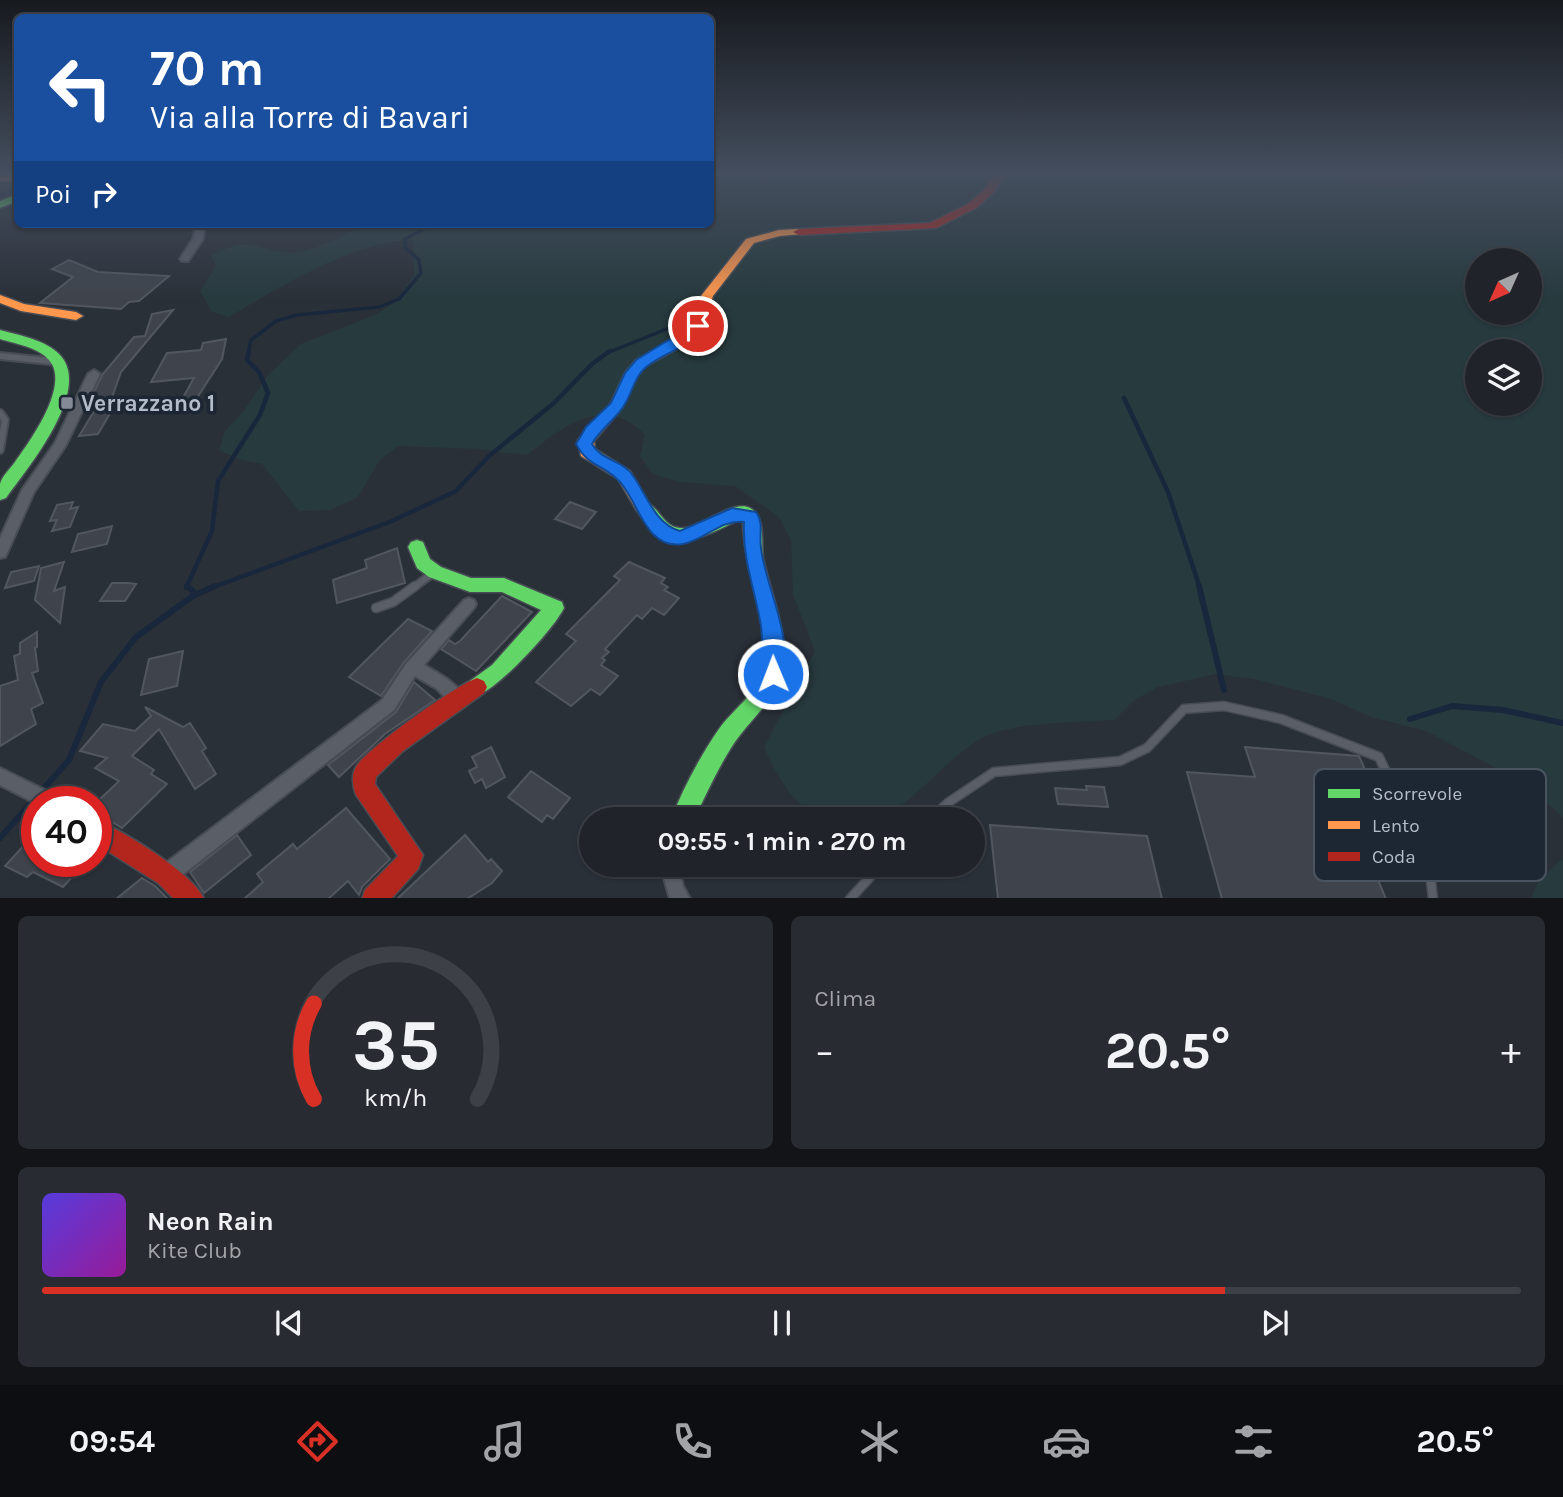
<!DOCTYPE html>
<html lang="it">
<head>
<meta charset="utf-8">
<style>
	body { margin:0; font-family:Karla,sans-serif; background:#282c32; color:#f1f3f6; height:100vh; display:flex; flex-direction:column; font-size:26px; white-space:nowrap }
	* { box-sizing:border-box; margin:0 }
	p { font-size:23px; color:#a2a4a8 }
	.icon { flex:none; width:38px; height:38px; fill:none; stroke:currentColor; stroke-width:2; stroke-linecap:round; stroke-linejoin:round }
	.map { position:relative; height:898px; overflow:hidden }
	.drawer { display:flex; flex-direction:column; gap:18px; padding:18px; background:#121417; flex:1 }
	.drawer>* { flex:none }
	.banner { position:absolute; left:14px; top:14px; width:700px; height:214px; border-radius:10px; box-shadow:0 2px 5px #0004,0 0 0 2px #3d4147; background:#1a4fa0; color:#fff; overflow:hidden }
	.needle { width:46px; rotate:225deg }
	.tools { position:absolute; left:1465px; top:248px; display:grid; gap:14px }
	.tools a { display:grid; place-items:center; width:77px; height:77px; border-radius:50%; background:#20242a; box-shadow:0 2px 5px #0004,0 0 0 2px #3d4147; font-size:35px }
	.speed { position:absolute; left:21px; top:786px; display:flex; gap:14px; font-size:35px; font-weight:700; text-align:center }
	.speed>* { display:grid; place-content:center; width:91px; height:91px; border-radius:50%; background:#20242a; box-shadow:0 2px 5px #0004,0 0 0 2px #3d4147; line-height:1 }
	.speed .limit { border:10px solid #d22; background:#fff; color:#111 }
	.pin { position:absolute; display:grid; place-items:center; width:60px; height:60px; color:#fff; margin:-30px; border:4px solid #fff; border-radius:50%; box-shadow:0 2px 7px #0007 }
	.me { position:absolute; width:77px; margin:-38px; rotate:359deg; stroke-linejoin:round; filter:drop-shadow(0 0 5px #0008) }
	.turn { display:flex; align-items:center; gap:24px; height:147px; padding:0 21px; font-size:32px }
	.turn .icon { width:91px; height:91px; stroke-width:2.5 }
	.turn b { display:block; font-size:49px; line-height:60px }
	.then { display:flex; align-items:center; height:66px; padding:0 21px; background:#0003; gap:14px; font-size:26px }
	.big { font-size:52px; font-weight:700; line-height:1.1 }
	.drawer .tile { flex:1; display:flex; flex-direction:column; justify-content:center; gap:10px; min-width:0; padding:0 24px; border-radius:10px; background:#282c32 }
	.drawer .dial { align-items:center; gap:0 }
	.dial svg { height:182px; overflow:visible; fill:none; stroke:#3d4147; stroke-width:7; stroke-linecap:round; text-anchor:middle }
	.dial text { fill:#f1f3f6; stroke:none }
	.song { display:flex; align-items:center; gap:21px }
	.cover { width:84px; height:84px; border-radius:10px; background:linear-gradient(135deg,hsl(250 70% 55%),hsl(300 70% 35%)) }
	.played { height:7px; border-radius:4px; background:linear-gradient(90deg,#d93025 80%,#3d4147 80%) }
	.keys { display:flex; justify-content:space-around; direction:ltr }
	.heat { display:flex; justify-content:space-between; align-items:center; font-size:38px; direction:ltr }
	.drawer .tiles { flex:1; display:grid; gap:18px; grid-template-columns:1fr 1fr }
	.tile:last-child { grid-column:span 2 }
	.trip { position:absolute; left:579px; top:807px; width:406px; height:70px; border-radius:35px; background:#20242a; box-shadow:0 2px 5px #0004,0 0 0 2px #3d4147; font-weight:700; line-height:70px; text-align:center }
	.menu { display:flex; height:112px; justify-content:space-around; align-items:center; background:#0d0e11; color:#a2a4a8 }
	.menu .icon { width:49px; height:49px }
	.menu .active { color:#d93025 }
	.menu b { font-size:32px; color:#f1f3f6 }
	.map>svg:first-child { display:block }
	.green { fill:#273a3e; fill-rule:evenodd }
	.lines { fill:none; stroke-linecap:round; stroke-linejoin:round }
	.stream-far2 { stroke:#19273c; stroke-width:3.5 }
	.stream-far1 { stroke:#19273c; stroke-width:4.5 }
	.stream { stroke:#19273c; stroke-width:6 }
	.building { fill:#3f444c; stroke:#52575f; stroke-width:2 }
	.lane-far1-casing { stroke:#484c55; stroke-width:10 }
	.lane-casing { stroke:#484c55; stroke-width:11 }
	.street-casing { stroke:#484c55; stroke-width:4 }
	.fast-casing { stroke:#484c55; stroke-width:3 }
	.slow-casing { stroke:#484c55; stroke-width:3 }
	.jam-casing { stroke:#484c55; stroke-width:3 }
	.lane-far1 { stroke:#5a5e66; stroke-width:6 }
	.lane { stroke:#5a5e66; stroke-width:8 }
	.street { fill:#5a5e66; fill-rule:evenodd }
	.fast { fill:#63d668; fill-rule:evenodd }
	.slow { fill:#ff974d; fill-rule:evenodd }
	.jam { fill:#b3261e; fill-rule:evenodd }
	.route { fill:#1a73e8; stroke:#114b97; stroke-width:2 }
	.poi-dot { fill:#848b96; stroke:#1d2633; stroke-width:2.5 }
	.labels { text-anchor:middle; dominant-baseline:central; stroke-width:7; stroke-linejoin:round; paint-order:stroke }
	.poi-label { font-size:23px; font-weight:bold; fill:#b4bcc9; stroke:#1d2633; text-anchor:start }
	.key { fill:#1d2633; stroke:#4a5360; stroke-width:2 }
	.key-label { font-size:19px; fill:#b4bcc9 }
</style>
</head>
<body>
<div class="map">
<svg width="1563" height="899" viewBox="0 0 1563 899">
	<rect width="100%" height="100%" fill="#2a3038"/>
	<g class="green">
		<path d="M711,174H1344C1359,187 1407,196 1420,178L1417,174H1563V817L1524,783L1426,731L1371,717L1331,699L1254,679L1216,674L1158,687L1133,701L1114,720C1076,723 1015,721 982,738C950,754 910,809 876,819C866,822 850,819 839,819C799,819 778,779 764,747L815,651L793,595L791,540L779,517L735,486L678,482L653,474L640,456L645,435C605,393 564,426 527,455L477,449L398,446L380,460L357,498L330,510L299,511L262,464L238,459L219,450L225,431L243,412L267,376L301,344L375,315L395,302L414,275L413,241C360,237 275,290 229,317L212,312L200,291L216,266L211,256C256,230 261,257 299,252C322,248 344,235 364,224H710ZM1477,261H1530V313H1477ZM1477,352H1530V404H1477Z"/>
		<path d="M1563,859V898H1531L1540,878Z"/>
	</g>
	<g class="lines">
		<g class="stream-far2">
			<path d="M0,195L18,189"/>
			<path d="M248,353L251,340L276,321L297,315L379,307L399,299L421,273L419,260L405,247V239L433,224"/>
			<path d="M607,353L684,322"/>
		</g>
		<g class="stream-far1">
			<path d="M1124,398L1168,492L1200,588"/>
			<path d="M186,588L212,531L218,481L260,415L268,393L259,372L247,360L249,351"/>
			<path d="M211,588L392,521L456,491L489,456L554,403L592,364L610,351"/>
		</g>
		<g class="stream">
			<path d="M1199,586L1224,690"/>
			<path d="M193,596L215,586"/>
			<path d="M1410,719L1452,706L1503,710L1563,723"/>
			<path d="M0,838L69,760L101,682L136,637L193,596V591L187,586"/>
		</g>
	</g>
	<g class="building">
		<path d="M69,260L98,272L169,276L139,301L129,302L121,309L40,303L73,277L52,269Z"/>
		<path d="M173,310L121,372L109,406L115,405L98,434L79,436L99,403L88,405L102,375L134,337L145,336L152,314Z"/>
		<path d="M226,339L222,359L195,401H181L194,378L151,382L167,353L201,350L203,343Z"/>
		<path d="M73,502L70,509L78,507L70,527L52,531L57,520L50,521L57,505Z"/>
		<path d="M570,502L596,512L582,529L555,519Z"/>
		<path d="M112,526L107,544L72,552L78,534Z"/>
		<path d="M397,548L405,583L337,603L333,580L367,568L365,560Z"/>
		<path d="M64,562L54,591L65,587L60,623L35,600L41,568Z"/>
		<path d="M629,562L665,578L661,583L668,587L664,590L679,598L664,615L652,608L642,619L637,615L605,649L609,652L602,658L605,660L601,665L618,676L600,695L591,689L571,706L536,682L576,641L566,634L620,580L614,576Z"/>
		<path d="M39,566L34,581L5,588L11,572Z"/>
		<path d="M112,583H128L136,584L125,601H100Z"/>
		<path d="M502,596L532,612L476,671L441,649L449,640L455,644L460,641Z"/>
		<path d="M408,619L432,631L404,662L381,696L349,677Z"/>
		<path d="M37,632V647L35,648L38,671L32,673L43,703L31,709L36,724L0,746V686L18,680L14,656L20,654V643Z"/>
		<path d="M183,651L177,686L141,695L149,659Z"/>
		<path d="M414,682L435,700L385,734L339,777L328,765L396,712Z"/>
		<path d="M145,707L183,727L190,723L206,748L202,751L216,774L195,789L159,729L132,756L154,770L151,774L167,784L122,828L96,812V803L119,781L95,768L107,758L80,751L103,724L135,731L151,716Z"/>
		<path d="M491,747L505,777L486,788L482,779L475,783L469,771L477,767L472,757Z"/>
		<path d="M1245,747L1359,756L1375,792L1385,793L1396,819H1387L1410,870L1373,868L1386,899H1222L1187,772L1255,777Z"/>
		<path d="M531,771L570,798L553,819L547,815L542,822L508,797Z"/>
		<path d="M1086,786L1104,787L1108,807L1058,804L1055,788L1087,790Z"/>
		<path d="M346,808L390,859L362,887L359,895L348,881L328,899H244L263,882L257,874L293,844L297,849Z"/>
		<path d="M990,825L1147,836L1162,899H998Z"/>
		<path d="M37,831V861H87L63,887L33,872L27,877L5,866Z"/>
		<path d="M237,835L251,855L204,893L190,872Z"/>
		<path d="M465,835L488,862L491,859L502,871L492,883L467,899H397Z"/>
		<path d="M142,878L155,886L168,899H116Z"/>
	</g>
	<g class="lines">
		<defs>
			<g id="lane-far1">
				<path d="M0,413L5,420L0,450"/>
				<path d="M413,588L433,573"/>
			</g>
			<g id="lane">
				<path d="M376,608L393,602L415,586"/>
				<path d="M930,819L949,802L994,772L1120,761L1147,748L1184,709L1224,706L1281,719L1379,757L1429,863L1433,899"/>
				<path d="M850,899L882,864"/>
			</g>
			<g id="street">
				<path d="M197,224H205L203,239L188,261H182L180,259L193,239Z"/>
				<path d="M0,353L59,359L64,362L59,365L0,359Z"/>
				<path d="M94,370L100,374L66,445L34,492L7,553L5,557L0,558V538L22,490L55,443L88,374Z"/>
				<path d="M469,598L474,600L476,604L474,608L424,665C441,675 458,683 467,701L465,706L459,708L453,706L437,689L415,676L394,710L173,882L166,884L159,882L157,875L159,868L382,700L406,664L464,600Z"/>
				<path d="M0,768L57,796L60,802H37V804L0,785Z"/>
				<path d="M660,864H678L683,886L690,899H670Z"/>
			</g>
			<g id="fast">
				<path d="M18,194V201L0,208V201Z"/>
				<path d="M0,330C19,335 46,340 60,355C93,390 27,469 6,498L0,500C0,495 0,489 0,484C2,476 11,468 15,462C30,441 71,385 49,360C38,347 16,344 0,339Z"/>
				<path d="M643,501C661,506 662,530 685,528C703,526 734,499 750,508C766,517 761,542 763,558C770,590 784,623 784,657C784,696 749,718 731,748C717,770 706,795 694,819H671C683,789 700,756 719,729C732,710 757,694 763,670C772,631 743,567 743,522L740,519C697,541 664,558 635,507L637,503Z"/>
				<path d="M417,540L423,542L430,559L441,567L471,578H504L562,602L564,608C553,630 500,687 477,696L470,693L467,687L470,681L492,665L541,610L502,592H470L429,577L417,568L408,547L411,542Z"/>
			</g>
			<g id="slow">
				<path d="M0,174L18,175V181H0Z"/>
				<path d="M799,229L805,232L803,234L780,236L754,243L713,296L700,336L646,366L638,375L622,408L594,441L595,449L630,471L651,507L649,511H637L618,479L581,456L578,440L611,403L625,373L636,360L689,331L701,296L746,239L779,230Z"/>
				<path d="M0,295L24,304L76,312L83,316L76,320L21,311L0,303Z"/>
			</g>
			<g id="jam">
				<path d="M995,174H1006L993,193L976,208L936,228L799,235L793,232L799,229L930,223L968,204L985,189Z"/>
				<path d="M477,678L484,681L487,687L484,693L403,751L376,777L375,784L423,855L418,869L391,899H362L365,890L398,856L356,795C352,785 351,772 358,764C374,744 453,687 477,678Z"/>
				<path d="M96,820C122,830 194,874 204,899H174L158,883L96,844Z"/>
			</g>
		</defs>
		<use href="#lane-far1" class="lane-far1-casing"/>
		<use href="#lane" class="lane-casing"/>
		<use href="#street" class="street-casing"/>
		<use href="#fast" class="fast-casing"/>
		<use href="#slow" class="slow-casing"/>
		<use href="#jam" class="jam-casing"/>
		<use href="#lane-far1" class="lane-far1"/>
		<use href="#lane" class="lane"/>
		<use href="#street" class="street"/>
		<use href="#fast" class="fast"/>
		<use href="#slow" class="slow"/>
		<use href="#jam" class="jam"/>
	</g>
	<linearGradient id="sky" x2="0" y2="1"><stop stop-color="#171a1f"/><stop offset="0.58" stop-color="#444e5e"/><stop offset="1" stop-color="#444e5e" stop-opacity="0"/></linearGradient>
	<rect width="1563" height="300" fill="url(#sky)"/>
	<path class="route" d="M698,322L705,326C693,348 661,352 644,369C633,379 632,395 623,407C614,421 600,429 592,444C601,460 621,460 631,473C646,492 654,524 680,531L732,508L756,512C764,523 759,534 761,548C765,586 797,644 780,680L773,683L766,680C761,670 763,640 761,626C755,590 742,558 744,522C721,519 705,540 683,544C644,551 638,497 617,479C601,464 588,466 576,444L586,427L611,403L625,373L636,360Z"/>
	<rect class="poi-dot" x="60" y="396" width="14" height="14" rx="3.5"/>
	<g class="labels">
		<g class="poi-label">
			<text x="81" y="403">Verrazzano 1</text>
		</g>
	</g>
	<rect x="1314" y="769" width="232" height="112" rx="10" class="key"/>
	<rect x="1328" y="789" width="32" height="9" fill="#63d668"/>
	<rect x="1328" y="821" width="32" height="8" fill="#ff974d"/>
	<rect x="1328" y="852" width="32" height="9" fill="#b3261e"/>
	<g class="key-label">
		<text x="1372" y="800">Scorrevole</text>
		<text x="1372" y="832">Lento</text>
		<text x="1372" y="863">Coda</text>
	</g>
</svg>
<div class="tools">
<a><svg class="needle" viewBox="-14 -14 28 28"><path d="M0-13l5 13h-10z" fill="#e53935"/><path d="M0 13l5-13h-10z" fill="#a2a4a8"/></svg></a>
<a><svg class="icon" aria-label="layers" viewBox="0 0 24 24"><path d="M12 4l9 5-9 5-9-5zM3 14l9 5 9-5"/></svg></a>
</div>
<div class="speed"><div class="limit">40</div></div>
<div class="pin" style="left:698px;top:326px;background:#d93025"><svg class="icon" aria-label="arrive" viewBox="0 0 24 24"><path d="M6 21V4h12l-3 4 3 4H6"/></svg></div>
<svg class="me" style="left:773px;top:674px" viewBox="-20 -20 40 40"><circle r="17" fill="#1a73e8" stroke="#fff" stroke-width="3"/><path d="M0-11L8 9 0 5-8 9z" fill="#fff"/></svg>
<div class="trip">09:55 · 1 min · 270 m</div>
<div class="banner">
<div class="turn"><svg class="icon" aria-label="left" viewBox="0 0 24 24"><path d="M17 20v-9H6M10 6l-5 5 5 5"/></svg><div><b>70 m</b>Via alla Torre di Bavari</div></div>
<div class="then">Poi<svg class="icon" aria-label="right" viewBox="0 0 24 24"><path d="M7 20v-9h11M14 6l5 5-5 5"/></svg></div>
</div>
</div>
<section class="drawer">
<div class="tiles">
<div class="tile dial"><svg viewBox="0 0 100 80">
<path d="M14 69A42 42 0 1 1 86 69"/>
<path d="M14 69A42 42 0 0 1 14 27" stroke="#d93025"/>
<text x="50" y="56" font-size="32" font-weight="700">35</text>
<text x="50" y="72" font-size="11">km/h</text>
</svg></div>
<div class="tile"><p>Clima</p>
<div class="heat"><a>−</a><b class="big">20.5°</b><a>+</a></div>
</div>
<div class="tile">
<div class="song"><i class="cover"></i><div><b>Neon Rain</b><p>Kite Club</p></div></div>
<div class="played"></div>
<div class="keys"><svg class="icon" aria-label="previous" viewBox="0 0 24 24"><path d="M18 5L8 12l10 7zM5 5v14"/></svg><svg class="icon" aria-label="pause" viewBox="0 0 24 24"><path d="M8 5v14M16 5v14"/></svg><svg class="icon" aria-label="next" viewBox="0 0 24 24"><path d="M6 5l10 7-10 7zM19 5v14"/></svg></div>
</div>
</div>
</section>
<nav class="menu">
<b>09:54</b>
<svg class="icon active" aria-label="directions" viewBox="0 0 24 24"><path d="M12 3l9 9-9 9-9-9zM9 14v-3h6M13 9l2 2-2 2"/></svg>
<svg class="icon" aria-label="music" viewBox="0 0 24 24"><path d="M9 18V5l10-2v13"/><circle cx="6" cy="18" r="3"/><circle cx="16" cy="16" r="3"/></svg>
<svg class="icon" aria-label="phone" viewBox="0 0 24 24"><path d="M5 4h4l2 5-3 2q2 4 5 5l2-3 5 2v4C11 20 4 13 5 4z"/></svg>
<svg class="icon" aria-label="climate" viewBox="0 0 24 24"><path d="M12 3v18M4 7l16 10M4 17L20 7"/></svg>
<svg class="icon" aria-label="car" viewBox="0 0 24 24"><path d="M5 17H2v-5l4-1 3-4h7l3 4 3 1v5h-3M9 17h6M6 11h13"/><circle cx="7" cy="17" r="2"/><circle cx="17" cy="17" r="2"/></svg>
<svg class="icon" aria-label="filters" viewBox="0 0 24 24"><path d="M4 7h16M4 17h16"/><circle cx="9" cy="7" r="2"/><circle cx="15" cy="17" r="2"/></svg>
<b>20.5°</b>
</nav>
</body>
</html>
